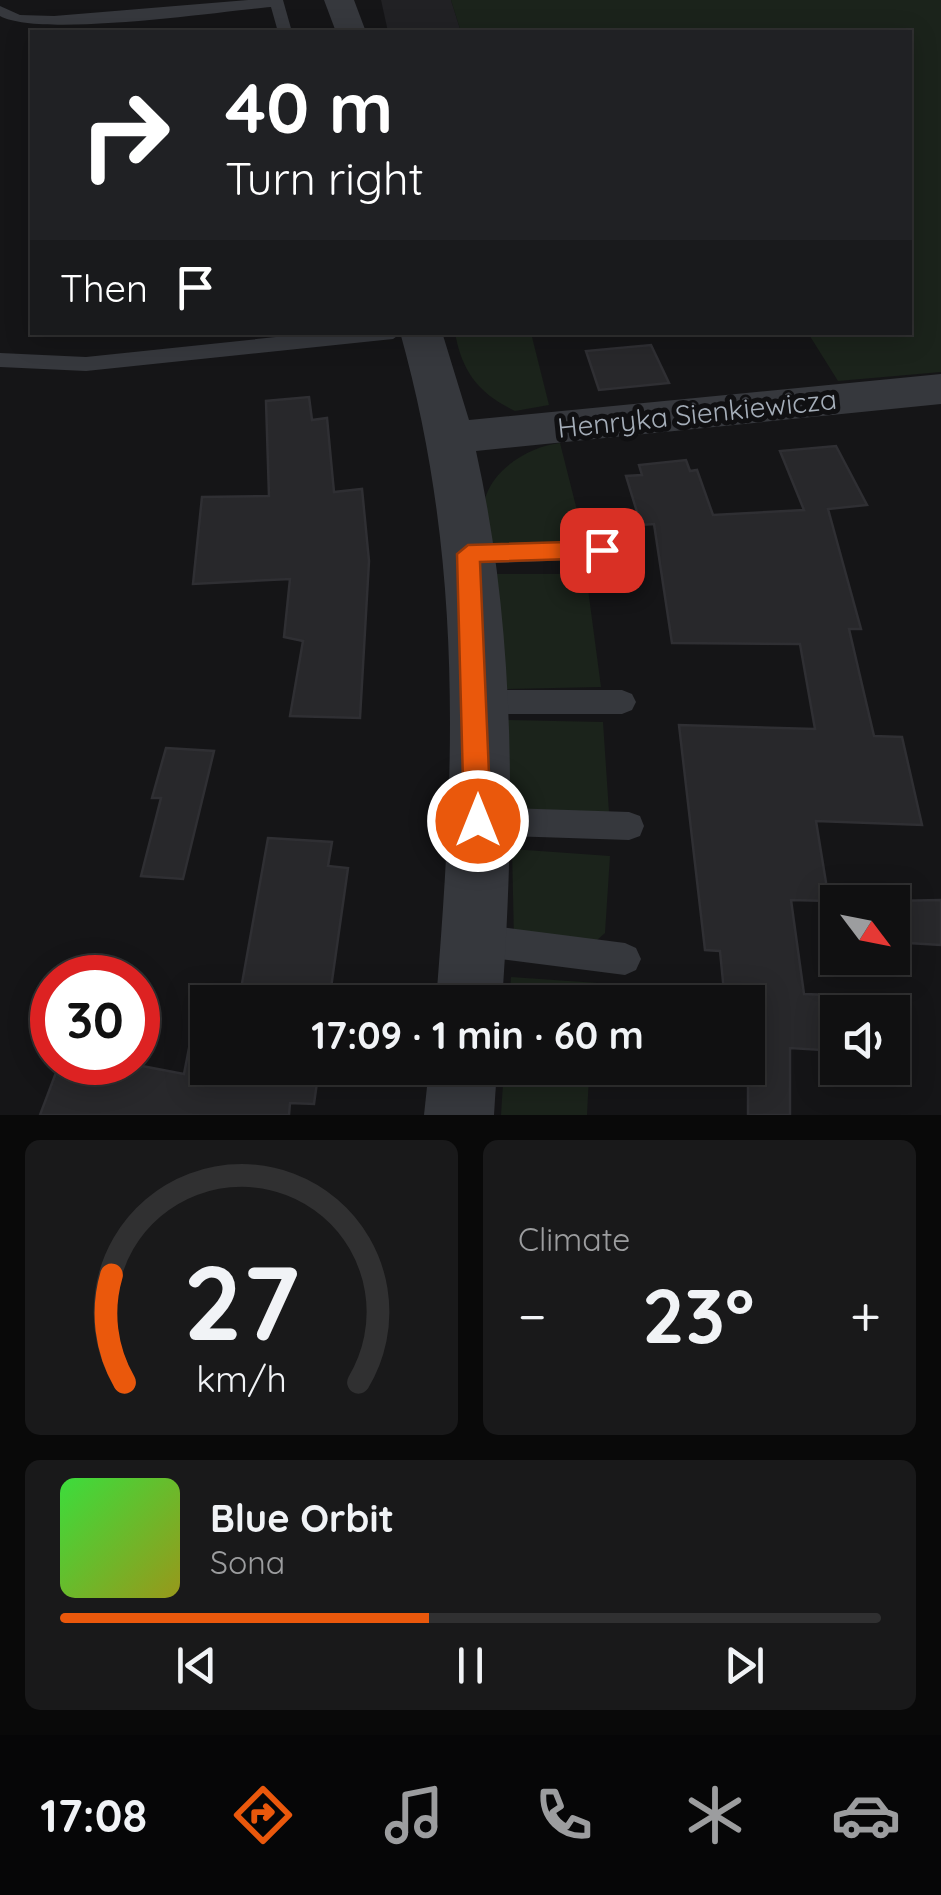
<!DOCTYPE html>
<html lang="en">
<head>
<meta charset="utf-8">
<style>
	body { margin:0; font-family:Quicksand,sans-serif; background:#19191a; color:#f1f3f6; height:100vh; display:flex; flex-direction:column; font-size:38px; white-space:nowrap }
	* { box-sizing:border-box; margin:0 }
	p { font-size:32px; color:#9c9d9f }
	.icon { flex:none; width:55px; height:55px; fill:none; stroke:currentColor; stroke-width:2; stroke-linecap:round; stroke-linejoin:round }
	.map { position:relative; height:1115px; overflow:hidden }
	.drawer { display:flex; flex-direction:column; gap:25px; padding:25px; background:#090909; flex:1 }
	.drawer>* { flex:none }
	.top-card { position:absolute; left:30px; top:30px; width:882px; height:305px; border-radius:0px; box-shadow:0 5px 25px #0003,0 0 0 2px #303031; background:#202124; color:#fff; overflow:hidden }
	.needle { width:65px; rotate:122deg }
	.fabs { position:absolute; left:820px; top:885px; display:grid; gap:20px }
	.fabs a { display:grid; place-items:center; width:90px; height:90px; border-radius:0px; background:#101011; box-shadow:0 5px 25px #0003,0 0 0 2px #303031; font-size:50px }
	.speed { position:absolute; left:30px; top:955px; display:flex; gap:20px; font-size:50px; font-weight:700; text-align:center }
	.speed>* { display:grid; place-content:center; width:130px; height:130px; border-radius:50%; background:#101011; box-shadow:0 5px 25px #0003,0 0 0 2px #303031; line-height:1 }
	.speed .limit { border:15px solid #d22; background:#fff; color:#111 }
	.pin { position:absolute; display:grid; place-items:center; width:85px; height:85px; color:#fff; margin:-42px; border-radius:20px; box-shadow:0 5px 15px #0006 }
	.me { position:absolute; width:110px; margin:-55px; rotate:0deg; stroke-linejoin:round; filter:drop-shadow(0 0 8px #0008) }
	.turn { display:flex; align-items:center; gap:35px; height:210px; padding:0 30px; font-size:45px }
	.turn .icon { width:130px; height:130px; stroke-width:2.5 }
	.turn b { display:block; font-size:70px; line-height:85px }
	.then { display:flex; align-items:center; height:95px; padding:0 30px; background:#0003; gap:20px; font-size:38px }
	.big { font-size:75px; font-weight:700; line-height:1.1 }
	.drawer .tile { flex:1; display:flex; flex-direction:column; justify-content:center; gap:15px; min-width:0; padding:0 35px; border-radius:15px; background:#19191a }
	.drawer .dial { align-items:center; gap:0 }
	.dial svg { height:260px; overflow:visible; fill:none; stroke:#303031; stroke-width:7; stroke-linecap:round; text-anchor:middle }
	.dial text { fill:#f1f3f6; stroke:none }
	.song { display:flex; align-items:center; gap:30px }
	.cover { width:120px; height:120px; border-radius:15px; background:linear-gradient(135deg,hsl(120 70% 55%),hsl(60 70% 35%)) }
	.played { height:10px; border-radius:5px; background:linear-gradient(90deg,#ea580c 45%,#303031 45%) }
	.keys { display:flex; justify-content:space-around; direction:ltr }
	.heat { display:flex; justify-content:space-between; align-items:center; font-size:55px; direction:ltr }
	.drawer .tiles { flex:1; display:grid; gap:25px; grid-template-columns:1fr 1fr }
	.tile:last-child { grid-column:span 2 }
	.trip { position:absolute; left:190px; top:985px; width:575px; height:100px; border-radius:0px; background:#101011; box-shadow:0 5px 25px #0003,0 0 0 2px #303031; font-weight:700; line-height:100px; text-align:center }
	.tab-bar { display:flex; height:160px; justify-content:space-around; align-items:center; background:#060607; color:#9c9d9f }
	.tab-bar .icon { width:70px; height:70px }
	.tab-bar .current { color:#ea580c }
	.tab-bar b { font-size:45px; color:#f1f3f6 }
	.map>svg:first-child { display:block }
	.built { fill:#212124 }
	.green { fill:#1b231b }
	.building { fill:#28282b; stroke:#2f2f33; stroke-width:2.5 }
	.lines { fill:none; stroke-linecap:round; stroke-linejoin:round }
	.lane { fill:#36383d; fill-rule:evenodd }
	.street { fill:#36383d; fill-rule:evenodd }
	.route { fill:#ea580c; stroke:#983908; stroke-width:2.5 }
	.labels { text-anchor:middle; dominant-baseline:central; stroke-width:10; stroke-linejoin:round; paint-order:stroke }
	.street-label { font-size:28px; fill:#a5aeb9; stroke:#101012 }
</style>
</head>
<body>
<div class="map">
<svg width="941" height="1115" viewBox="0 0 941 1115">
	<rect width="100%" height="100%" fill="#151517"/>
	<path class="built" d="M381,0H451L461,32H388Z"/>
	<g class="green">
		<path d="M451,0H941V372L838,381L808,333L910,332V32H461Z"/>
		<path d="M455,333H531L549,405L515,411C479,394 462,372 455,333Z"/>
		<path d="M560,443L585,542L487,548C486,534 482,513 485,499C493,468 531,446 560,443Z"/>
		<path d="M491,574H586L601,687L506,689Z"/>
		<path d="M508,720L603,722L609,812L510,810Z"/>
		<path d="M512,849L610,856L605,933L597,940H514Z"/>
		<path d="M511,977L598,983L597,1002H509Z"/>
		<path d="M504,1068L589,1076L587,1115H501Z"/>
	</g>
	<g class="building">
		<path d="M651,345L669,383L599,390L586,351Z"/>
		<path d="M309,397L312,420L327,418L334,492L362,489L369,561L360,718L290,716L303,641L284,637L290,579L193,584L202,497L269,496L266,401Z"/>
		<path d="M836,446L867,505L828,509L861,629H849L874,736L902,737L922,825L816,821L829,901L791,900L804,994L831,995L838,1051L790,1048V1115H748V1002H725L720,951L705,950L679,725L815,729L800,644L672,643L654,524L641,525L626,476L642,475L639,465L686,460L690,471L697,470L713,515L804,510L780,451Z"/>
		<path d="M166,748L214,751L183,879L141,876L161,798H152Z"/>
		<path d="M268,838L332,842L328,866L348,868L329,1002H208V1068H319L314,1104L290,1103L289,1115H40L60,1062H121L184,1074L201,986L241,989Z"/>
		<path d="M941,900V945L892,942V901Z"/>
	</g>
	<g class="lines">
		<g class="lane">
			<path d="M248,0H283L292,32H278L271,7C216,12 41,38 0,16V6L20,15L54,16Z"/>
			<path d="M324,332H403L393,339L86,371L0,367V353L86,357Z"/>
			<path d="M602,541L614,550L602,559L468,564L459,561L456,554L459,547L468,544Z"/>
			<path d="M477,690H622L632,694L636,702L632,710L622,714H477L467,710L463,702L467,694Z"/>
			<path d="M480,807L629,812L640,816L644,826L640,836L629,840L480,835L469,831L465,821L469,811Z"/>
			<path d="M476,924L625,943L636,948L641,959L636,970L625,975L476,956L465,951L460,940L465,929Z"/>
		</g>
		<g class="street">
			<path d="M324,0H354L366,32H336Z"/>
			<path d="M400,332H442L469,420L941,374V404L476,451C516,630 515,820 502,1002H436C455,768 464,561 400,332Z"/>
			<path d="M429,1068H497L494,1115H424Z"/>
		</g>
	</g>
	<path class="route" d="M602,541L613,550L602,558L480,562L491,821L487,830L478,833L468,830L464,821L457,554L468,545Z"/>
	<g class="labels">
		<g class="street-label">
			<text transform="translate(697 413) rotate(-6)">Henryka Sienkiewicza</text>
		</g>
	</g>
</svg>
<div class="fabs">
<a><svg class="needle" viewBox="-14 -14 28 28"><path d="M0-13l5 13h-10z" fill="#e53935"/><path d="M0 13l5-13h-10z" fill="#9c9d9f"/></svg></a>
<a><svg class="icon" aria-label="sound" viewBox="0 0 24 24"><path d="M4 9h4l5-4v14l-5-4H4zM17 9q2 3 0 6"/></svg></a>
</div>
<div class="speed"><div class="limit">30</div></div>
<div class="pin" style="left:602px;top:550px;background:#d93025"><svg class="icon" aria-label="arrive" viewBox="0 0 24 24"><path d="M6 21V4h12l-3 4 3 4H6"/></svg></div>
<svg class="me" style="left:478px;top:821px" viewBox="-20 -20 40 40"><circle r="17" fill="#ea580c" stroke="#fff" stroke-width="3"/><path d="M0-11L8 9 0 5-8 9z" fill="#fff"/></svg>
<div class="trip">17:09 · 1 min · 60 m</div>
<div class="top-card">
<div class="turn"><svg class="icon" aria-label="right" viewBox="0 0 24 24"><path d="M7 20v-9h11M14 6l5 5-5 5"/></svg><div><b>40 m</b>Turn right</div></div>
<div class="then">Then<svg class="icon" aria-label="arrive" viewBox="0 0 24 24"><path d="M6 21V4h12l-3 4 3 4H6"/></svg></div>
</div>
</div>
<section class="drawer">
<div class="tiles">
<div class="tile dial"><svg viewBox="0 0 100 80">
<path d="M14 69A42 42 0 1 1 86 69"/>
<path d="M14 69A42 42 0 0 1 10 36" stroke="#ea580c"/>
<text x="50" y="56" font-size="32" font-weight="700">27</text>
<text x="50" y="72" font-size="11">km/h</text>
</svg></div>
<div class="tile"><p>Climate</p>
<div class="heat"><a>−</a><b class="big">23°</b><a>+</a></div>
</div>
<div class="tile">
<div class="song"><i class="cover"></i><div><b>Blue Orbit</b><p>Sona</p></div></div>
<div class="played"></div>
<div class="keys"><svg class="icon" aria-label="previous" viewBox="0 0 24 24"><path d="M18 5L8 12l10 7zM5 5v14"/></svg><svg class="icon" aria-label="pause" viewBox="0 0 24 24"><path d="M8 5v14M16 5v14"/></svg><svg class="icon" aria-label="next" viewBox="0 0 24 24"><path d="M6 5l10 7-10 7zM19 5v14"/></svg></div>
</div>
</div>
</section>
<nav class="tab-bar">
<b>17:08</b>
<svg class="icon current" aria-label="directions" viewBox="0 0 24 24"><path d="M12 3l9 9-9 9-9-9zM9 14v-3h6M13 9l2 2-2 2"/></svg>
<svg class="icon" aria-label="music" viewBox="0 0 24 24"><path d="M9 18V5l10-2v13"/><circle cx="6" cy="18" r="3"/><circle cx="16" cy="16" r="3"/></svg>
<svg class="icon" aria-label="phone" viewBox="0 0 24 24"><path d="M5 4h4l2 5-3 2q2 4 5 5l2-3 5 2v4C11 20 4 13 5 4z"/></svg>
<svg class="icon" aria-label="climate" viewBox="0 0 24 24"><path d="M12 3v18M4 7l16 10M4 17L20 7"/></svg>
<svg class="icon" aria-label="car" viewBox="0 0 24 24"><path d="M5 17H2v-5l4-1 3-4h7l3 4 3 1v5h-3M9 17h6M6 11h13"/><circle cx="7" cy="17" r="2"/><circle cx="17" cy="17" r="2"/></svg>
</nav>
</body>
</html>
